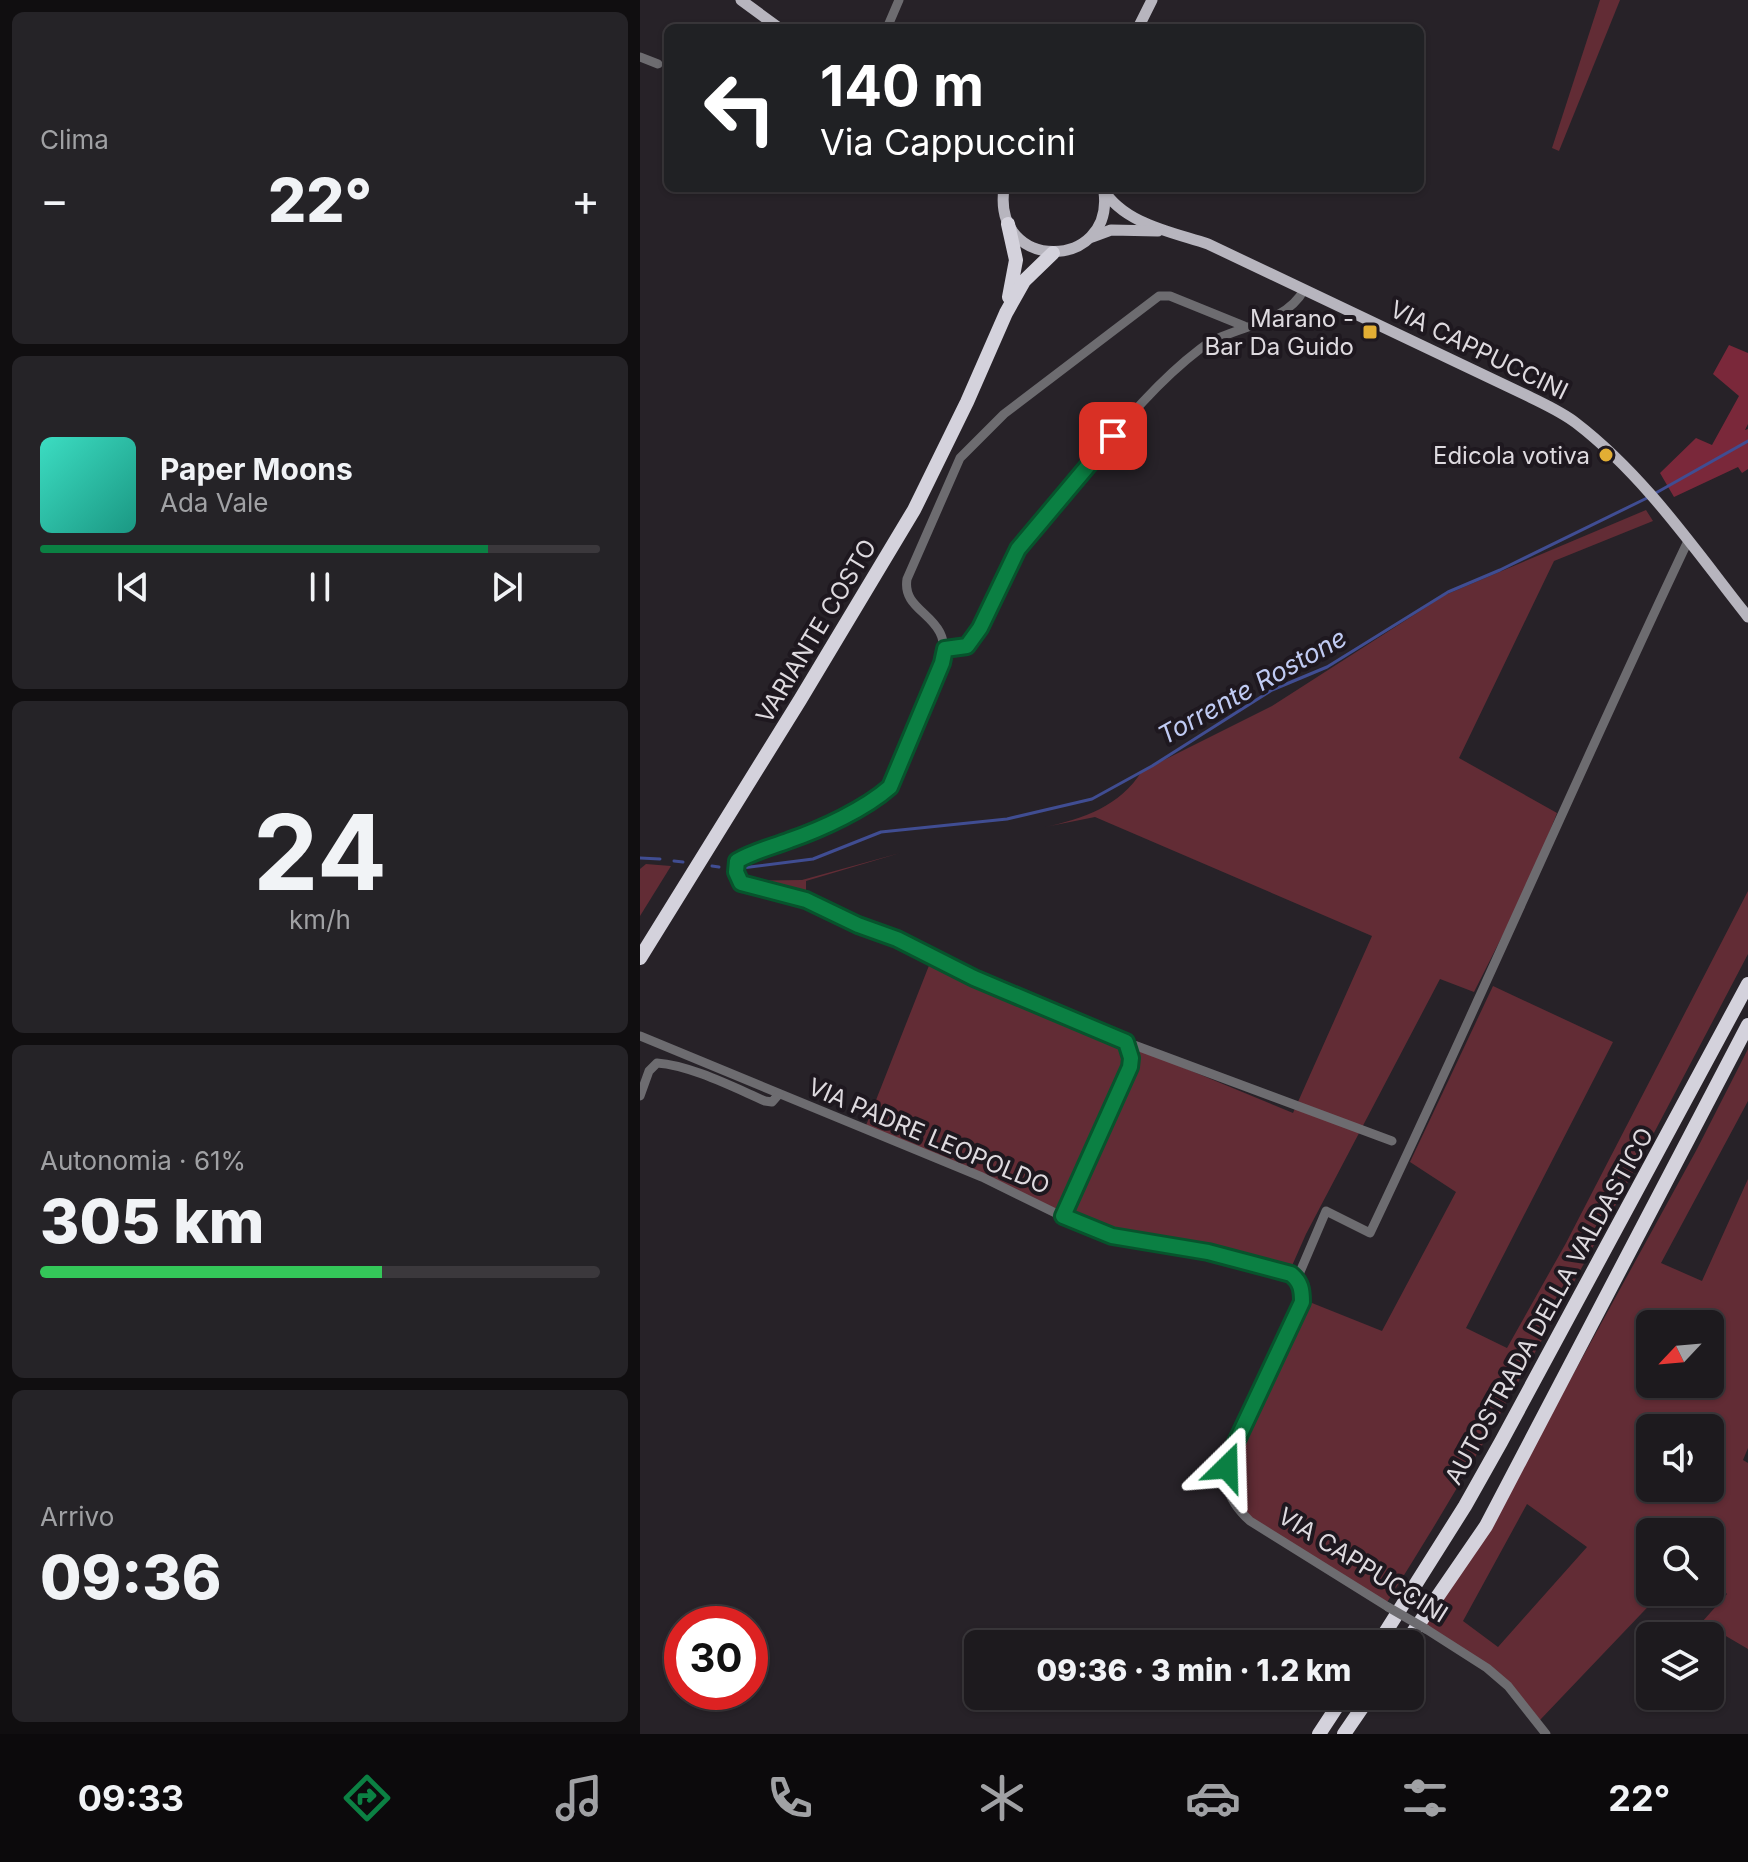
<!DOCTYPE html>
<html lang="it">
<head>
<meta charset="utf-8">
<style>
	body { margin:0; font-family:Inter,sans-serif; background:#252327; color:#f1f3f6; height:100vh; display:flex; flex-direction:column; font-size:30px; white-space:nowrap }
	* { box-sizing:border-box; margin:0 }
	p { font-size:26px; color:#a0a1a4 }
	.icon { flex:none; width:44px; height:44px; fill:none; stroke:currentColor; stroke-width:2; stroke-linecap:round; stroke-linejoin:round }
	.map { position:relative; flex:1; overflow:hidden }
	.sheet { display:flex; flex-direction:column; gap:12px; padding:12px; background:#100e10; width:640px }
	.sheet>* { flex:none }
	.guide { position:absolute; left:24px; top:24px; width:760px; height:168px; border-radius:12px; box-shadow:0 2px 6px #0004,0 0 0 2px #3b383c; background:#202124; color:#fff; overflow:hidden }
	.needle { width:52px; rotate:244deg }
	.controls { position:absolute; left:996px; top:1310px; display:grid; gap:16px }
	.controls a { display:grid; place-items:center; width:88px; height:88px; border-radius:12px; background:#1d1a1e; box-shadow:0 2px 6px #0004,0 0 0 2px #3b383c; font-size:40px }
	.speed { position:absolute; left:24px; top:1606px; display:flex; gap:16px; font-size:40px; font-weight:700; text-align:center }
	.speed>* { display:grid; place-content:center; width:104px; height:104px; border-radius:50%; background:#1d1a1e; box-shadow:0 2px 6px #0004,0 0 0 2px #3b383c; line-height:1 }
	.speed .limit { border:12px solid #d22; background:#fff; color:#111 }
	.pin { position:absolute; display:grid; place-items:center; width:68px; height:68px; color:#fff; margin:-34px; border-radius:16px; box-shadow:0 4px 12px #0006 }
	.me { position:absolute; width:88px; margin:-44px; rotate:22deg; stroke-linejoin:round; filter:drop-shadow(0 0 6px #0008) }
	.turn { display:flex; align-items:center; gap:28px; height:168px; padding:0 24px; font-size:36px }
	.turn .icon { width:104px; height:104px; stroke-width:2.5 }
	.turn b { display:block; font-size:56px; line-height:68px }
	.big { font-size:60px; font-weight:800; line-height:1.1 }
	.sheet .card { flex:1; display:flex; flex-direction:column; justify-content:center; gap:12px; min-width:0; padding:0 28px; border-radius:12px; background:#252327 }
	.sheet .dial { align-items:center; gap:0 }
	.dial b { font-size:104px; line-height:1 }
	.song { display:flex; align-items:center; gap:24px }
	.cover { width:96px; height:96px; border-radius:12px; background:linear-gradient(135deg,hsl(170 70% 55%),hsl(170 70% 35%)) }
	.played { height:8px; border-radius:4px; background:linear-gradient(90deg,#0b8043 80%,#3b383c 80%) }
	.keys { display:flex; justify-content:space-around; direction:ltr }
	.heat { display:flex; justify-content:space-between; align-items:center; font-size:44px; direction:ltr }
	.charge { height:12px; border-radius:6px; background:linear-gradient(90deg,#34c759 61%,#3b383c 0) }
	.trip { position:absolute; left:324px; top:1630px; width:460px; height:80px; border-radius:12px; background:#1d1a1e; box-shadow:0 2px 6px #0004,0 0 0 2px #3b383c; font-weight:800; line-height:80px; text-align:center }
	.tabs { display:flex; height:128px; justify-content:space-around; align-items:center; background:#0c0a0c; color:#a0a1a4 }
	.tabs .icon { width:56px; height:56px }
	.tabs .selected { color:#0b8043 }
	.tabs b { font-size:36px; color:#f1f3f6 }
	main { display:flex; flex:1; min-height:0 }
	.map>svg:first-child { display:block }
	.green { fill:#622c35; fill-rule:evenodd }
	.forest { fill:#7a283a }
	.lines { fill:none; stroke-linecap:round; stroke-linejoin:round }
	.stream { stroke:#404d92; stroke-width:3 }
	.minor { stroke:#6d6c70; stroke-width:9 }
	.major { stroke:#b7b5be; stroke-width:11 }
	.highway { stroke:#d4d2dc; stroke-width:14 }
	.minor-bridge { stroke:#6d6c70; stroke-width:9 }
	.route-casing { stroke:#07532c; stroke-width:20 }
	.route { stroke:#0b8043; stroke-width:14 }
	.poi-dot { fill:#e2ae34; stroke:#1e181f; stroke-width:3 }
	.labels { text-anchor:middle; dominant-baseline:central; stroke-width:8; stroke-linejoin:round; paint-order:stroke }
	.poi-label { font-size:24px; fill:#dedadf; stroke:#1e181f; text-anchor:end }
	.street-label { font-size:24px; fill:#dedadf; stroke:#1e181f }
	.water-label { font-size:26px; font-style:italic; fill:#c0cbf3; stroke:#1e181f }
</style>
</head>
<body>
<main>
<section class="sheet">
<div class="card"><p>Clima</p>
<div class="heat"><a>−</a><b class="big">22°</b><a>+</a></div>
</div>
<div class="card">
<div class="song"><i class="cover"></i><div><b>Paper Moons</b><p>Ada Vale</p></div></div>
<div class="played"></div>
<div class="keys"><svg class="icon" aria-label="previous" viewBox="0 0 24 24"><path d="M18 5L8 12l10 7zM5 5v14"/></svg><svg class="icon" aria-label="pause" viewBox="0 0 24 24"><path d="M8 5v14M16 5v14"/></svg><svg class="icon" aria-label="next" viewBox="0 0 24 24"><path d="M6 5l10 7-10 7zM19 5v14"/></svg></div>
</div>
<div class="card dial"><b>24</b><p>km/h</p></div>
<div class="card"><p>Autonomia · 61%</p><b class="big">305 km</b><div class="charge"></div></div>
<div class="card"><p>Arrivo</p><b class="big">09:36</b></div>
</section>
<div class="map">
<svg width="1108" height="1734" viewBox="0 0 1108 1734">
	<rect width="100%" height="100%" fill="#272228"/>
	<g class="green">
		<path d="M960,0H980L919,151L912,148Z"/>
		<path d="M1006,510L1013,521L914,561L819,758L917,813L890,881L834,992L800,979L666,1234L651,1268L565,1247L476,1234L449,1224L225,1128L290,963L653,1113L732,936L455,817L405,827C443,819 480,806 502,771L632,706L805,595Z"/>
		<path d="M260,853L166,881V891L175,909L100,887L97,881L162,880Z"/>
		<path d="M6,864L31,866L0,916V869Z"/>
		<path d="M1108,891V954C993,1173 879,1394 746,1604C713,1583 614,1530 597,1501C589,1488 592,1473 593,1458L667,1301L742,1331L816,1192L770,1162L853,986L973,1042L826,1328L867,1348L926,1243Z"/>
		<path d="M1108,1049V1101L1021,1263L1062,1281L1108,1179V1448L1103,1460L1108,1463V1649L1062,1622L1087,1594L1070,1577V1532H1010V1592H1022L900,1720C865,1674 832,1657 784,1627L891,1451L1057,1149ZM1010,1324H1070V1384H1010ZM1010,1428H1070V1488H1010ZM887,1504L947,1547L858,1647L823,1621Z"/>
	</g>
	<path class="forest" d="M1089,345L1108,353V424L1105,430L1108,429V469L1102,473L1098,467L1034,497L1020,473L1056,438L1072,445L1099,396L1073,374Z"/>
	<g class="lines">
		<g class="stream">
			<path d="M1014,494L1108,441"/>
			<path d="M0,858L20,859"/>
			<path d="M34,861L43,862"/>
			<path d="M72,866L79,867"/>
			<path d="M102,868L173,859L241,832L367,819L452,799L512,766L632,690L687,667L808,592L860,570L1007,498"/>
		</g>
		<g class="minor">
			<path d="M247,28L259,0"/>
			<path d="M0,57L18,64"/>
			<path d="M305,649L327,646C349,616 358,579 379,548C394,527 414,507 430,487C470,440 510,387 560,349C593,324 643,327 664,290"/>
			<path d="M0,1036L342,1177L442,1226L497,1242L604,1259L651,1274L660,1284L662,1302C646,1336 581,1455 587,1485C590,1500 599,1511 610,1521L748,1607"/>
			<path d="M486,1042L752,1141"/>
			<path d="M0,1096L9,1071L17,1063C50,1065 95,1088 125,1101L132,1102L139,1094"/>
			<path d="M423,1216L490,1067L491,1058L486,1042L334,978L257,939L218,925L166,900L101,883L96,872L97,861C114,851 132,847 150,840C182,829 225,809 250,787L302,663C314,614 261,615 267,579L320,458L364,414L519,296H530L604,326"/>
			<path d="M657,1279L686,1211L730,1233C839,1004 939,771 1048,541"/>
			<path d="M786,1629L847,1668L868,1686L906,1734"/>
		</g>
		<g class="major">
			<path d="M101,0L139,28"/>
			<path d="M498,28L512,0"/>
			<path d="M364,188C352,273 474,271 464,192"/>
			<path d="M463,189C484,224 532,232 568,244L888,396C904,404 922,412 936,423C1005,476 1055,550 1108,617"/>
			<path d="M452,237L471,230L518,231"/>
		</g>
		<g class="highway">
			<path d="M368,224L376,260L369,297"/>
			<path d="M0,958L160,700L274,510L327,402L366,313L384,281L413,253"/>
			<path d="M738,1644L825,1506L861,1442L1108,984"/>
			<path d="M765,1644L846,1526L1108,1025"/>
			<path d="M679,1734L704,1696"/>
			<path d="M704,1734L730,1696"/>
		</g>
		<path class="minor-bridge" d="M748,1607L786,1629"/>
	</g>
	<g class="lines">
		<defs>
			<path id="route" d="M473,436L378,549L340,628L327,646L305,649L302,663L250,787C225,809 182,829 150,840C132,847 114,851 97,861L96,872L101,883L166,900L218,925L257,939L334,978L486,1042L491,1058L490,1067L423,1216L472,1236L568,1252L651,1274C661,1282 662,1290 662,1302L590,1455L587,1467"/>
		</defs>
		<use href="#route" class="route-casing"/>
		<use href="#route" class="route"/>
	</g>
	<g class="poi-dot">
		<rect x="722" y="324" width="16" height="16" rx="4"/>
		<circle cx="966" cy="455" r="8"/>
	</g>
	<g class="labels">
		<g class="poi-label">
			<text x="714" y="318">Marano -<tspan x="714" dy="28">Bar Da Guido</tspan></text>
			<text x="950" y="455">Edicola votiva</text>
		</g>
		<g class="street-label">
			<text transform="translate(839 350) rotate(26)">VIA CAPPUCCINI</text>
			<text transform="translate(176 631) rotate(-59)">VARIANTE COSTO</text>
			<text transform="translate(289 1136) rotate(23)">VIA PADRE LEOPOLDO</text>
			<text transform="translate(909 1306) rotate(-61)">AUTOSTRADA DELLA VALDASTICO</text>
			<text transform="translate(723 1565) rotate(32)">VIA CAPPUCCINI</text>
		</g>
		<g class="water-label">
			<text transform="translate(612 686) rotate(-29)">Torrente Rostone</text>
		</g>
	</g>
</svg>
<div class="controls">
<a><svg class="needle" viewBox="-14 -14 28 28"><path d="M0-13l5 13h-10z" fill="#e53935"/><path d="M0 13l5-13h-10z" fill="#a0a1a4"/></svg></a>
<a><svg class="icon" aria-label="sound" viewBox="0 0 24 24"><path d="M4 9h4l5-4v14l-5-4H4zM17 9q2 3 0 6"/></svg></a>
<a><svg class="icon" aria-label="search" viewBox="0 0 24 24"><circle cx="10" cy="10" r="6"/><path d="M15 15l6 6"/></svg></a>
<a><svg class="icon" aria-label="layers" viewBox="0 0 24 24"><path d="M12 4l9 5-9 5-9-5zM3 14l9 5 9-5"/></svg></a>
</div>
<div class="speed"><div class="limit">30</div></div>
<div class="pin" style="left:473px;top:436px;background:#d93025"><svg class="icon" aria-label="arrive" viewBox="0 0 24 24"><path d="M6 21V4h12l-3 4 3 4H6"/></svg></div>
<svg class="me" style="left:587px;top:1467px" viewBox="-20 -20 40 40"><path d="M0-17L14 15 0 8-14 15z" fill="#0b8043" stroke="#fff" stroke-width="4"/></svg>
<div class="trip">09:36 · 3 min · 1.2 km</div>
<div class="guide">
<div class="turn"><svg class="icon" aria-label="left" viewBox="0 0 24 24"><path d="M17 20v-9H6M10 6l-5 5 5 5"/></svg><div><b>140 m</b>Via Cappuccini</div></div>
</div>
</div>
</main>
<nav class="tabs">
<b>09:33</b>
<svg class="icon selected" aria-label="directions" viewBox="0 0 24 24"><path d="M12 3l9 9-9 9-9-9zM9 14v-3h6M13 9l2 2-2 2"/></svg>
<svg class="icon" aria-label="music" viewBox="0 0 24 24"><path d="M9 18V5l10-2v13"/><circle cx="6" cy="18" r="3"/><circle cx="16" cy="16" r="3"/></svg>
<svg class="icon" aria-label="phone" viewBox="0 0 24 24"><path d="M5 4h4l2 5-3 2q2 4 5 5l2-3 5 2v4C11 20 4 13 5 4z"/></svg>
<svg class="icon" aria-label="climate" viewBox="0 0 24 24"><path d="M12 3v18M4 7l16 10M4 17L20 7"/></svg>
<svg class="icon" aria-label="car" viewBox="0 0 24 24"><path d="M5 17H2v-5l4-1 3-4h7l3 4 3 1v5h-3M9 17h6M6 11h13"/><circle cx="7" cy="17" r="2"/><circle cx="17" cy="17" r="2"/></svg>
<svg class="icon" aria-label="filters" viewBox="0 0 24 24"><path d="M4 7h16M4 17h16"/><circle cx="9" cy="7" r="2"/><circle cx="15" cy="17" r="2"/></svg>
<b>22°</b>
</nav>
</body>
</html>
